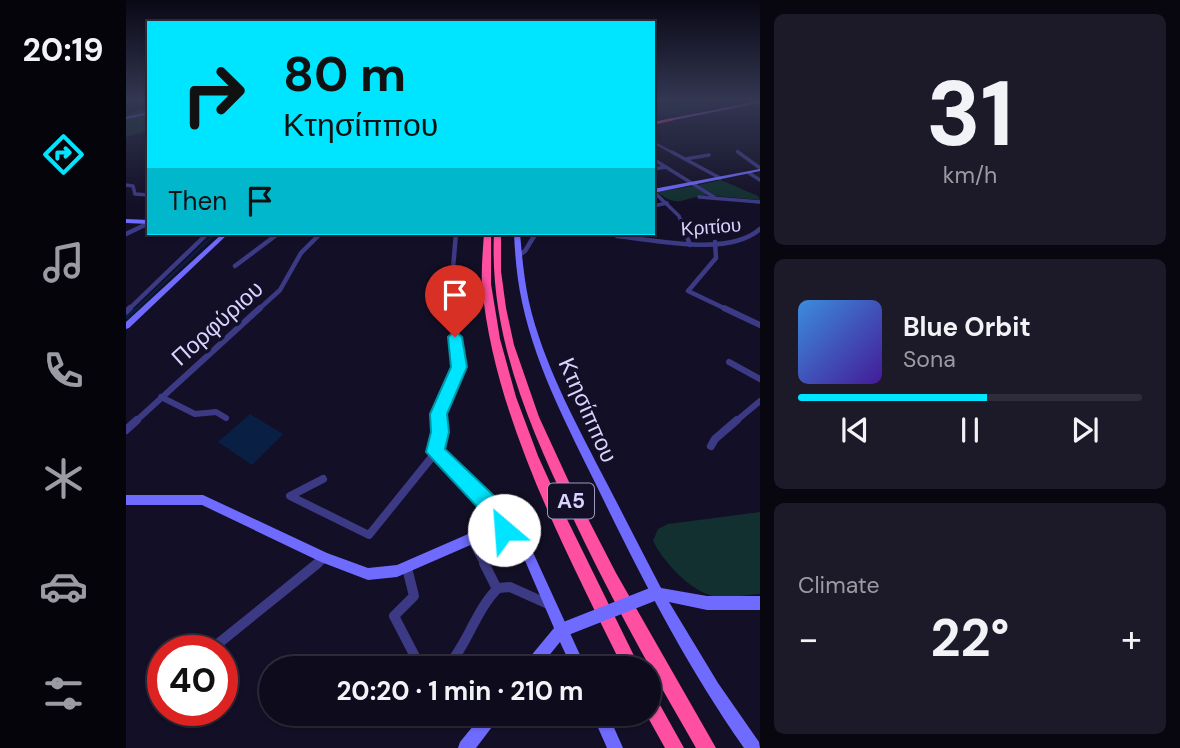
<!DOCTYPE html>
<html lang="en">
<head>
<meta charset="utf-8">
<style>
	body { margin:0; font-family:"DM Sans",sans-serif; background:#1c1929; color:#f1f3f6; height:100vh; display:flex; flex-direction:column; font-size:26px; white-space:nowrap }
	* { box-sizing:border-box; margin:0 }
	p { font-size:23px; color:#9b9ba3 }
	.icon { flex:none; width:38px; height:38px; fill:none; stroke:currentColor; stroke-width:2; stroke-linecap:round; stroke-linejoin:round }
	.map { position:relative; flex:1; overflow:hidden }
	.side { display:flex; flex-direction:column; gap:14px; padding:14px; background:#08060f; width:420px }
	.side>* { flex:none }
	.guide { position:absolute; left:21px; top:21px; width:508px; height:214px; border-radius:0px; box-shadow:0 2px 5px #0004,0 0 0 2px #2e2b3b; background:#00e5ff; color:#111; overflow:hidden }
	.speed { position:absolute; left:21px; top:635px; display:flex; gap:14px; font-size:35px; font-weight:700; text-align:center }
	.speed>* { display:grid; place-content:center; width:91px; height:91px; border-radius:50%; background:#0e0b1c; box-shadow:0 2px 5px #0004,0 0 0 2px #2e2b3b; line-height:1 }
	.speed .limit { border:10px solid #d22; background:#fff; color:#111 }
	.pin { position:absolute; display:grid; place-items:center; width:60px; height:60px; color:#fff; margin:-72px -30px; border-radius:50% 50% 50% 0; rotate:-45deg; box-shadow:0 0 7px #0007 }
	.pin .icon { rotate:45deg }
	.me { position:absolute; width:77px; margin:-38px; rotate:333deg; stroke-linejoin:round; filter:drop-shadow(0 0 5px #0008) }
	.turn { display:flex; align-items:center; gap:24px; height:147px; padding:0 21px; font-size:32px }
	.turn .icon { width:91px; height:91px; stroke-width:2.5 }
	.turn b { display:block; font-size:49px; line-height:60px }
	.then { display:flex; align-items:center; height:66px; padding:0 21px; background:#0003; gap:14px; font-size:26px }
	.big { font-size:52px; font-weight:700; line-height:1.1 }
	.side .tile { flex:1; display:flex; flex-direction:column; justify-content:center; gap:10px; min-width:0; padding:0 24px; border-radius:10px; background:#1c1929 }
	.side .dial { align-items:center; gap:0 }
	.dial b { font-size:91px; line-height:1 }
	.song { display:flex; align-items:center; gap:21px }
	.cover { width:84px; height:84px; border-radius:10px; background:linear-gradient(135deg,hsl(210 70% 55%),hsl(260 70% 35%)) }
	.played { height:7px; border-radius:4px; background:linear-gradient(90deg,#00e5ff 55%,#2e2b3b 55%) }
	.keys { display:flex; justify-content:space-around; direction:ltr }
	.heat { display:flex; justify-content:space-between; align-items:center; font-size:38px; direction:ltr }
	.trip { position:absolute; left:133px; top:656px; width:402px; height:70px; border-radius:35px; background:#0e0b1c; box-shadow:0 2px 5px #0004,0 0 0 2px #2e2b3b; font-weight:700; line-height:70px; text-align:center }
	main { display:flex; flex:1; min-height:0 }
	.tabs { display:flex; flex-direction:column; width:126px; justify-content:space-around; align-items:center; background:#06040b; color:#9b9ba3 }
	.tabs .icon { width:49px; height:49px }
	.tabs .on { color:#00e5ff }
	.tabs b { font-size:32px; color:#f1f3f6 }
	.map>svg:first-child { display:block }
	.green { fill:#12302f }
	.water { fill:#0a1f44 }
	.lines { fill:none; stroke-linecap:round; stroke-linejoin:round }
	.stream-far1 { stroke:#0a1f44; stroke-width:2 }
	.stream { stroke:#0a1f44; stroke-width:2.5 }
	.street-far5 { stroke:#3d3a85; stroke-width:2.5 }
	.street-far4 { stroke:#3d3a85; stroke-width:3.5 }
	.street-far3 { stroke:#3d3a85; stroke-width:4.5 }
	.street-far2 { stroke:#3d3a85; stroke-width:6 }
	.street-far1 { stroke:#3d3a85; stroke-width:8 }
	.street { stroke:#3d3a85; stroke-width:10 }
	.secondary { fill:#6f6bff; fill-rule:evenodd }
	.primary { fill:#c25bff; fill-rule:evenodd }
	.highway { fill:#ff4fa3; fill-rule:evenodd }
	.secondary-bridge { stroke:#6f6bff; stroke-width:14 }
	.route { fill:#00e5ff; stroke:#0095a6; stroke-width:2 }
	.labels { text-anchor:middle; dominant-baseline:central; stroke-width:7; stroke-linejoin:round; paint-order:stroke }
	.far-street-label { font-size:19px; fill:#d9d4ff; stroke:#130f26 }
	.shield { fill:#130f26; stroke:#9e99be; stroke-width:2 }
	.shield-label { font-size:21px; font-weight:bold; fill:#d9d4ff }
	.street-label { font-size:23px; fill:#d9d4ff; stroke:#130f26 }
</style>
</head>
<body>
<main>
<nav class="tabs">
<b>20:19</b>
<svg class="icon on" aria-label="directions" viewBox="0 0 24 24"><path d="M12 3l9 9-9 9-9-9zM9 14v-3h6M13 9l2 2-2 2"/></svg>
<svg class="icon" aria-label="music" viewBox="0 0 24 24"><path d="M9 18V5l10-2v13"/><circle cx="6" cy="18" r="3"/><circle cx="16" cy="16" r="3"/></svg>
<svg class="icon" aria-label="phone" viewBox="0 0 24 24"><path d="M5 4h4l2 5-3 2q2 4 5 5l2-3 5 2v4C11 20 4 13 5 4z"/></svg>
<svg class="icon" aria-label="climate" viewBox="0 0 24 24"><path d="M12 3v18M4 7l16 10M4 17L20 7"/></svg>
<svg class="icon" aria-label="car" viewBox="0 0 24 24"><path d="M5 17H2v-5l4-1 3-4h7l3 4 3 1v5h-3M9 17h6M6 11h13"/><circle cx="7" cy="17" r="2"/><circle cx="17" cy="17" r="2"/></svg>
<svg class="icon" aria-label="filters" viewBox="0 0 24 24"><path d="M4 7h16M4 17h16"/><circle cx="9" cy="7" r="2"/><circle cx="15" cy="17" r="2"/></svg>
</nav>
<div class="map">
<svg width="634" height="748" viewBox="0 0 634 748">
	<rect width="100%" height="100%" fill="#130f26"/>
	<g class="green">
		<path d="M23,107V130L0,137V115Z"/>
		<path d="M595,180L632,196L634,200L590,196L572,185Z"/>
		<path d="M567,186L583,195C558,196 554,210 531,192Z"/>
		<path d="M634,512V594C619,595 597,600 583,595C561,587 537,561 527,541L532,529L542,524Z"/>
	</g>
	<g class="water">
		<path d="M564,99H621L527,118V106Z"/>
		<path d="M124,414L157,434L126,465L92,442Z"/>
	</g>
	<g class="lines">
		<path class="stream-far1" d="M9,310L90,233"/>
		<path class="stream" d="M0,318L11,308"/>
		<g class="street-far5">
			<path d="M527,142L549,154"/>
			<path d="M611,151L615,154"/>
		</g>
		<g class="street-far4">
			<path d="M546,152L594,178"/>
			<path d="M612,152L634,168"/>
			<path d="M527,159L588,197"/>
			<path d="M559,159L583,155"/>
			<path d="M527,169L540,167"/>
			<path d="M623,173L634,180"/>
			<path d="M0,185L7,186L9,194L23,195"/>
			<path d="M527,191L553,216L555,222"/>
			<path d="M573,197L634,202"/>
			<path d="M527,206L541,203"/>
		</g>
		<g class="street-far3">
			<path d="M555,220L564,245"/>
			<path d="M0,234L23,223"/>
			<path d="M491,236C530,240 603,257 634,229"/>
			<path d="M589,242L590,258L562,291L602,310"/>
			<path d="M392,256L399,251L410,233"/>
			<path d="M109,266L153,233"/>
			<path d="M2,310L82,233"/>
			<path d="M132,310L154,290L175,253L194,234"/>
			<path d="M327,310L325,292L330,233"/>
		</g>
		<g class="street-far2">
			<path d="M598,308L634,325"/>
			<path d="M0,312L4,308"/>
			<path d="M603,362L634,379"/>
			<path d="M35,397L69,414L90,412L100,418"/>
			<path d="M9,422L134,308"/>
			<path d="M314,422V411L333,367L327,308"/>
			<path d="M609,422L634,401"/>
		</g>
		<g class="street-far1">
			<path d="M314,420L310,452L377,519L383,531"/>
			<path d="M0,430L11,420"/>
			<path d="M585,446L589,439L611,420"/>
			<path d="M197,479L164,496L243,535L310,452"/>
			<path d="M345,539L359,565"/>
			<path d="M190,565L199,558"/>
		</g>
		<g class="street">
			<path d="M358,563L371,589"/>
			<path d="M281,568L288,596L268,616L295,668"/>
			<path d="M83,651L192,563"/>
			<path d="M218,667L222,668"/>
			<path d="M320,668C342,644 349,611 372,588L384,587L422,604"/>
		</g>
		<g class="secondary">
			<path d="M23,112V114L0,119V117Z"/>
			<path d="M634,169V171L527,193V189Z"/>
			<path d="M0,219L23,220V224L0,223Z"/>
			<path d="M97,233H103L3,328L0,329V322Z"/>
			<path d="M131,233H148C144,236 135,236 131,233Z"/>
			<path d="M169,233H230L227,235H172Z"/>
			<path d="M388,233H394C396,256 398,279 403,302C417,363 448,419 476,474C496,512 515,550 535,588L581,596H634V610H581L543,602L592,683L633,742L634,748H618C563,669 521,589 479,503C448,438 411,373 396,302C391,279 389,256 388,233Z"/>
			<path d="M0,495H77L201,553L242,568L271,565L356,528L385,525L389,527L405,548L460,668H446L434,642L413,668H397L399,663L428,628L397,556L382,537L356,540L271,577L242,580L195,562L76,505H0Z"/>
			<path d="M357,714H375L372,719L350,748H332L334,742Z"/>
			<path d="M466,714H482L497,748H481Z"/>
		</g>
		<g class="primary">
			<path d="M534,99H545L527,103V101Z"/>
			<path d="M634,101V103L527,124V122Z"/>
		</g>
		<g class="highway">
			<path d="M540,99L527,102V100Z"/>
			<path d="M546,118L548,120L527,125V123Z"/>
			<path d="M358,233H365V284L374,339L390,397L412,456L436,509L514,668H497C440,551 368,417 356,286C355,269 357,250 358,233Z"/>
			<path d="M368,233H375V271L380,308L388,345L413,417L443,482L490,573L590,748H570L558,727C518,658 480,588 446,516C403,426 363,334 368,233Z"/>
			<path d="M523,693L529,696L558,748H539L520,714H523Z"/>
		</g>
		<path class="secondary-bridge" d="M436,630L530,593"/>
	</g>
	<linearGradient id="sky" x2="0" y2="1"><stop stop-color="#0a0815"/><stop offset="0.49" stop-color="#333752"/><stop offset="1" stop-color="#333752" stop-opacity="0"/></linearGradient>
	<rect width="634" height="204" fill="url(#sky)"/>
	<path class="route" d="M329,331L336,337L341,367L321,414L323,432L319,449L387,514L393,531L390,538L383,541L370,538L367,530L369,526L300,452L305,432L304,414L325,367L322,337Z"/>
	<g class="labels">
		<g class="far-street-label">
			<text transform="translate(585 227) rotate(-4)">Κριτίου</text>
		</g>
		<rect class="shield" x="422" y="483.5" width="46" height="35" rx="5"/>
		<g class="shield-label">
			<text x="445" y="501">Α5</text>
		</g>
		<g class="street-label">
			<text transform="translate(91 323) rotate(-42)">Πορφύριου</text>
			<text transform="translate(462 410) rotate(66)">Κτησίππου</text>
		</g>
	</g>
</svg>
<div class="speed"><div class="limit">40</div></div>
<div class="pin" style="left:329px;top:337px;background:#d93025"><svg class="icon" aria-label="arrive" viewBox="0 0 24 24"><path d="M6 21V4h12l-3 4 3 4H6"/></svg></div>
<svg class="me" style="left:378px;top:530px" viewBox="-20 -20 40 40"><circle r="19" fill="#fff"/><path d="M0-13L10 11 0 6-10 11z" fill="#00e5ff"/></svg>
<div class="trip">20:20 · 1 min · 210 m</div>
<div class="guide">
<div class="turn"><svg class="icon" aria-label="right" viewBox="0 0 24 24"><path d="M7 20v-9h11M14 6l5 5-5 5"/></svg><div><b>80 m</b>Κτησίππου</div></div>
<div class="then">Then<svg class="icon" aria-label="arrive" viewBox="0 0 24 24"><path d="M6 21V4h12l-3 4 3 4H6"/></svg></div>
</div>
</div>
<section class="side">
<div class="tile dial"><b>31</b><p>km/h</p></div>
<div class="tile">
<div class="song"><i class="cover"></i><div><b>Blue Orbit</b><p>Sona</p></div></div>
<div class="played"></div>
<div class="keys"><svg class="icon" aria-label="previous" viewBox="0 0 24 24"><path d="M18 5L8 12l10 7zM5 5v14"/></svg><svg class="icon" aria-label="pause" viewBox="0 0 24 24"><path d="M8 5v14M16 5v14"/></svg><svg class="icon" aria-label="next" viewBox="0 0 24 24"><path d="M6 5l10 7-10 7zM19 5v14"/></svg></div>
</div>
<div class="tile"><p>Climate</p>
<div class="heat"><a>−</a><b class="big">22°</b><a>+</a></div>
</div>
</section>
</main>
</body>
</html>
